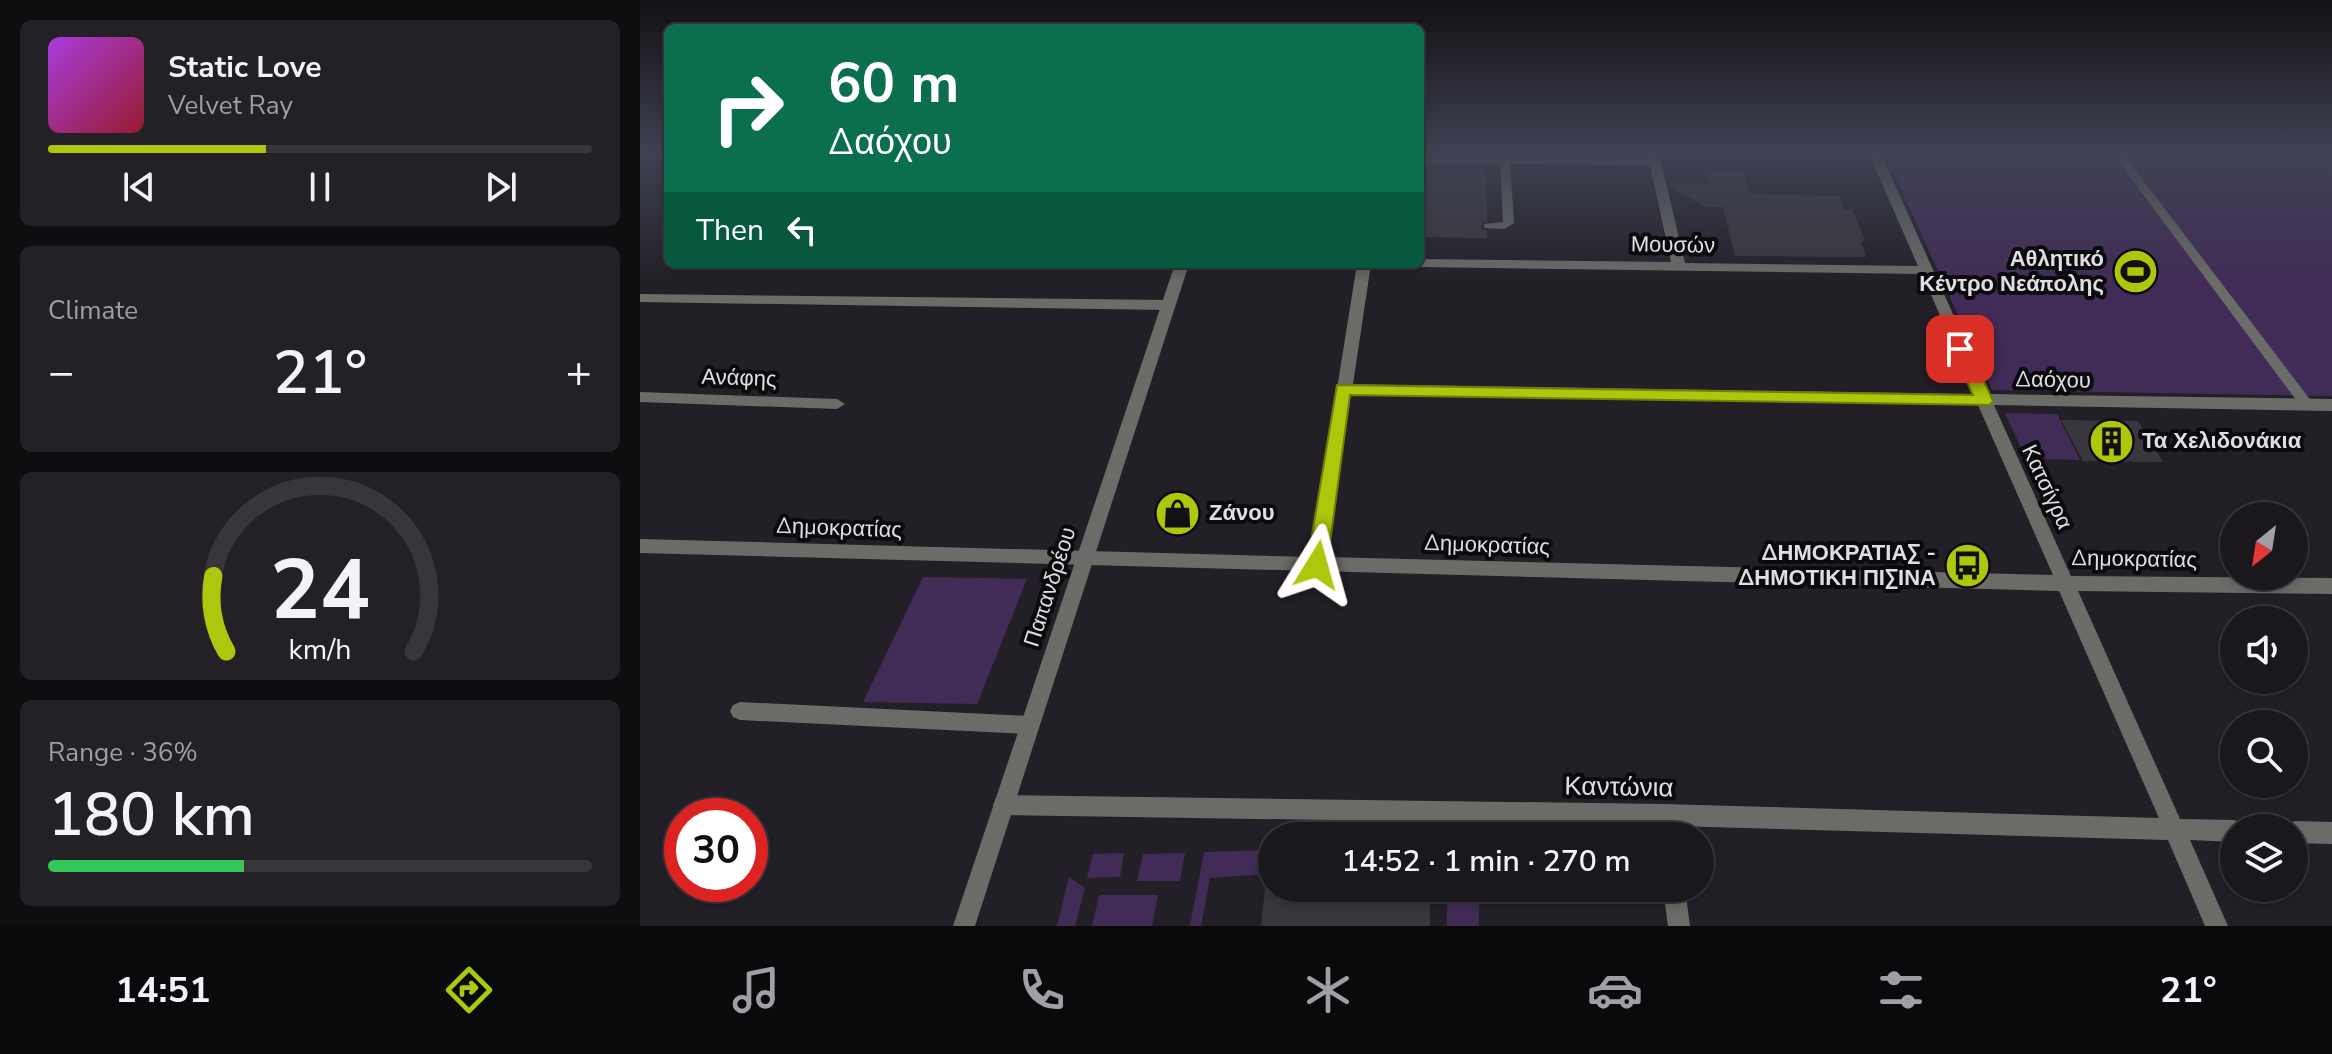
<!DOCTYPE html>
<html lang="en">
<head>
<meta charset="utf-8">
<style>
	body { margin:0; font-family:"Nunito Sans",sans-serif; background:#232026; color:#f1f3f6; height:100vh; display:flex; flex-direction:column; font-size:30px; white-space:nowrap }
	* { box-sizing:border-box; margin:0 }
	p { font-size:26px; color:#9f9fa4 }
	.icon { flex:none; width:44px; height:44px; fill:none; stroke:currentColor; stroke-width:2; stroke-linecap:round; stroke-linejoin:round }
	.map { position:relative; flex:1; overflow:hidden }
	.sheet { display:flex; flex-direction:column; gap:20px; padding:20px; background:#0e0d10; width:640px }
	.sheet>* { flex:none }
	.top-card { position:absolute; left:24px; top:24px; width:760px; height:244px; border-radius:12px; box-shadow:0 4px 12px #0003,0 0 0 2px #38363b; background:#0b6e4f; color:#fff; overflow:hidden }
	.needle { width:52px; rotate:210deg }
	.controls { position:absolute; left:1580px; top:502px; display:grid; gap:16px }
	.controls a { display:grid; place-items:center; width:88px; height:88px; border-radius:50%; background:#1a171d; box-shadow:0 4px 12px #0003,0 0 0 2px #38363b; font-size:40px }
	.speed { position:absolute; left:24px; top:798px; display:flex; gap:16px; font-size:40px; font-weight:700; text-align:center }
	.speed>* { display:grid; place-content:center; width:104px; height:104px; border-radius:50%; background:#1a171d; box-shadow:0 4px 12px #0003,0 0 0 2px #38363b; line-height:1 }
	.speed .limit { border:12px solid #d22; background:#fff; color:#111 }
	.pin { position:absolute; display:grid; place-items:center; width:68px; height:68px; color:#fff; margin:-34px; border-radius:16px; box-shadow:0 4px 12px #0006 }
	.me { position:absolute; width:88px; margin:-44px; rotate:8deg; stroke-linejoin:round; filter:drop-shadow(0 0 6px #0008) }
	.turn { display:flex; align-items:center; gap:28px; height:168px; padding:0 32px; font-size:36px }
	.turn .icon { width:104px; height:104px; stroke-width:2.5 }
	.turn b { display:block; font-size:56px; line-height:68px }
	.then { display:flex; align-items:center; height:76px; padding:0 32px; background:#0003; gap:16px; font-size:30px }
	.big { font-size:60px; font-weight:600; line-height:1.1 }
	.sheet .widget { flex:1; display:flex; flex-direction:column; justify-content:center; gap:12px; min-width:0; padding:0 28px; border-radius:12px; background:#232026 }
	.sheet .dial { align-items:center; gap:0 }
	.dial svg { height:208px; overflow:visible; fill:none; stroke:#38363b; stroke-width:7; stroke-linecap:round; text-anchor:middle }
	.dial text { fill:#f1f3f6; stroke:none }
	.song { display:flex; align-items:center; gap:24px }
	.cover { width:96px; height:96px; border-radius:12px; background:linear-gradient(135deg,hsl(280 70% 55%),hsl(350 70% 35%)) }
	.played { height:8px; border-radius:4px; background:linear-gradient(90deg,#aec60c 40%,#38363b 40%) }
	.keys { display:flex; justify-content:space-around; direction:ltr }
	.heat { display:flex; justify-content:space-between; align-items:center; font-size:44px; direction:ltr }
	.charge { height:12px; border-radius:6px; background:linear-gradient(90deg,#34c759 36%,#38363b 0) }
	.trip { position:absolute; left:618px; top:822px; width:456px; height:80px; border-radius:40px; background:#1a171d; box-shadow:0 4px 12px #0003,0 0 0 2px #38363b; font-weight:600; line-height:80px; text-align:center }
	.menu { display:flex; height:128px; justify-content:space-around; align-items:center; background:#0a090c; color:#9f9fa4 }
	.menu .icon { width:56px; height:56px }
	.menu .selected { color:#aec60c }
	.menu b { font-size:36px; color:#f1f3f6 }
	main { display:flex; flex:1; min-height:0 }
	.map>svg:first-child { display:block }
	.green { fill:#412c57 }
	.building { fill:#39363e }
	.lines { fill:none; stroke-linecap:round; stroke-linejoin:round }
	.service { fill:#6b6c68; fill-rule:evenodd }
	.minor { fill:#6b6c68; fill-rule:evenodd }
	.tertiary { fill:#6b6c68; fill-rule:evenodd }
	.route { fill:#aec60c; stroke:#718108; stroke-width:2 }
	.labels { text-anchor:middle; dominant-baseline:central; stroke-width:8; stroke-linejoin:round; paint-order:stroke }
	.street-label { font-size:22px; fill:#e0dee3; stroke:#0b0a0d }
	.poi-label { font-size:22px; font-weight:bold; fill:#e0dee3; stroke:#0b0a0d; text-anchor:end }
	.near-street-label { font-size:26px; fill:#e0dee3; stroke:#0b0a0d }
</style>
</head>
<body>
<main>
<section class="sheet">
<div class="widget">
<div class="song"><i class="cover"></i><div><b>Static Love</b><p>Velvet Ray</p></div></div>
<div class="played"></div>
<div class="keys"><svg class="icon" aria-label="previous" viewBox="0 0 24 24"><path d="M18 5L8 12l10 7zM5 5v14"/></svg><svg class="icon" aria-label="pause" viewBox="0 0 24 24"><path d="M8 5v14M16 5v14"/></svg><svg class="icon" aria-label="next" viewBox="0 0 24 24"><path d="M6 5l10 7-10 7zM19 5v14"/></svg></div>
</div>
<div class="widget"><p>Climate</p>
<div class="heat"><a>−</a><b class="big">21°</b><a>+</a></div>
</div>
<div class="widget dial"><svg viewBox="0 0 100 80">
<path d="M14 69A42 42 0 1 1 86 69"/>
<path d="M14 69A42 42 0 0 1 9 40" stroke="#aec60c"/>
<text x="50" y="56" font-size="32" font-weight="700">24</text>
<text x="50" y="72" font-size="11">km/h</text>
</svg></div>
<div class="widget"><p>Range · 36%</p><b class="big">180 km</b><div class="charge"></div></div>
</section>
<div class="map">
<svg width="1692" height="926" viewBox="0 0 1692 926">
	<rect width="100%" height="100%" fill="#231f27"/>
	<g class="green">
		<path d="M1245,154H1692V396L1352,390Z"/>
		<path d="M1365,413L1417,414L1440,460L1386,459Z"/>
		<path d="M283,577L387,579L337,704L223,702Z"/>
		<path d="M632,850V872L627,874L570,878L561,926H550L564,852Z"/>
		<path d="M484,853L480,877L447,878L453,854Z"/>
		<path d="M545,853L540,881H497L503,854Z"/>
		<path d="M429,877L445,888L435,926H417Z"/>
		<path d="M754,888H839V926H807V900L753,902Z"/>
		<path d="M459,895H518L512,926H452Z"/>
	</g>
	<g class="building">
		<path d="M780,170H846L847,221L842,222L841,228L847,231V238L780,237Z"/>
		<path d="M1065,171H1104L1110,194L1199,196L1204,210L1212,209L1225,241H1221L1226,257L1095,256L1083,207H1067L1030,187L1029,183L1070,185Z"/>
		<path d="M1421,420L1498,421L1523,462L1443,461Z"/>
		<path d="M625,888H695L694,903L790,901V926H621Z"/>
	</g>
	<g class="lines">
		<g class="service">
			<path d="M1009,154H1019V164H1011Z"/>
			<path d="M1473,154H1483L1672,402L1674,405L1672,408H1662Z"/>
			<path d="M865,158L870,161L874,223L864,229L844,228V224L863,222L860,161Z"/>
		</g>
		<g class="minor">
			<path d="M1229,154H1241L1349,394L1692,399V411L1354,405L1431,576L1692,578V594L1438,591L1540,819L1594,820L1602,823L1603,828H1594V842L1550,840L1588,926H1565L1528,840L1035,826L1037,836H1015L1014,825L363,815L356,812L353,805L356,798L363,795L1023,804L1519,818L1419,591L0,553V539L670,557L717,264H731L713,384L1334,394L1282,274L780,267L774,264H780V259L1031,262L1010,165L780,163V157L1015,159L1021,162L1045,263L1278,266ZM711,394L1338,405L1413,575L687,557Z"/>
			<path d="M0,294L528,300L535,305L528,310L0,302Z"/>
			<path d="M0,392L197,399L205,404L197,409L0,402Z"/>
			<path d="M100,702L389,716L396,718L399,725L396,732L389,734L100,720L93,717L90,711L93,705Z"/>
			<path d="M1654,821L1692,822V844L1654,843V828H1645Z"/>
			<path d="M1023,888H1045L1050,926H1028Z"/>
		</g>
		<path class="tertiary" d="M535,264H549L335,926H313Z"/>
	</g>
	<linearGradient id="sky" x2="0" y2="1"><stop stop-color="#131115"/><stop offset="0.54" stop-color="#3f4252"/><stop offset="1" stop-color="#3f4252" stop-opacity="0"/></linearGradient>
	<rect width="1692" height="283" fill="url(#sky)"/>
	<path class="route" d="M1320,343L1329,349L1353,401L1350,405L710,395L687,565L677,573L667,565L697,385L1333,395L1312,349Z"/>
	<defs>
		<symbol id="stadium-disc" viewBox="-11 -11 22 22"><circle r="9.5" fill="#aec60c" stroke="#0b0a0d"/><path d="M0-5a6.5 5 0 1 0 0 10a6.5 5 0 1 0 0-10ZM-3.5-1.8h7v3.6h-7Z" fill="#111"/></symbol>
		<symbol id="building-disc" viewBox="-11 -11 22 22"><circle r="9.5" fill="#aec60c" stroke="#0b0a0d"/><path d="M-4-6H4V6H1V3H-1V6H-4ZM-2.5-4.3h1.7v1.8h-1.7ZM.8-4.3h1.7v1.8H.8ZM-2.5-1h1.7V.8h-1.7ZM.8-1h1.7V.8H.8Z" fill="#111"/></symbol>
		<symbol id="shop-disc" viewBox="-11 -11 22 22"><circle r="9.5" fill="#aec60c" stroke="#0b0a0d"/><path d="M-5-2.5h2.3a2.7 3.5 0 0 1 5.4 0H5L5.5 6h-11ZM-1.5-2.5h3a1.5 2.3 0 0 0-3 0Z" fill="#111"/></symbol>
		<symbol id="bus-disc" viewBox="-11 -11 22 22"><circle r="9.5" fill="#aec60c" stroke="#0b0a0d"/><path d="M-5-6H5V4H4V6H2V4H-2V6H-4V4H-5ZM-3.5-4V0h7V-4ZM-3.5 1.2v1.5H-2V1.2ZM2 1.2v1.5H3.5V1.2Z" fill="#111"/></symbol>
	</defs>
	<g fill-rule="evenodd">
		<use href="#stadium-disc" x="1470" y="246" width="51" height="51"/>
		<use href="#building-disc" x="1446" y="416" width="51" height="51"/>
		<use href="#shop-disc" x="512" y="488" width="51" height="51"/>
		<use href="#bus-disc" x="1302" y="540" width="51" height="51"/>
	</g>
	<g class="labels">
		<g class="street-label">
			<text transform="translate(1033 245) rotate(1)">Μουσών</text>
			<text transform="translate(99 378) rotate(2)">Ανάφης</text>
			<text transform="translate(1413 380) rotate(1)">Δαόχου</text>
			<text transform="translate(1407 487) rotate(65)">Κατσίγρα</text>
			<text transform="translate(199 528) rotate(2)">Δημοκρατίας</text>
			<text transform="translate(847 545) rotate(2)">Δημοκρατίας</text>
			<text transform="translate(1494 559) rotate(1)">Δημοκρατίας</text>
			<text transform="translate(410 587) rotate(-72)">Παπανδρέου</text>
		</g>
		<g class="poi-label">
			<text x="1464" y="259">Αθλητικό<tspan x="1464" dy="25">Κέντρο Νεάπολης</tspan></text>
			<text x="1502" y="441" text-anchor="start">Τα Χελιδονάκια</text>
			<text x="569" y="513" text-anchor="start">Ζάνου</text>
			<text x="1296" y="553">ΔΗΜΟΚΡΑΤΙΑΣ -<tspan x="1296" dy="25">ΔΗΜΟΤΙΚΗ ΠΙΣΙΝΑ</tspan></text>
		</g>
		<g class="near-street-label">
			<text transform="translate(979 787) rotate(1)">Καντώνια</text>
		</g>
	</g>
</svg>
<div class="controls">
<a><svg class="needle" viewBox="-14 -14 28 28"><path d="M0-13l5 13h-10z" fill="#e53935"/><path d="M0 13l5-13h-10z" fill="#9f9fa4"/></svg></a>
<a><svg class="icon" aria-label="sound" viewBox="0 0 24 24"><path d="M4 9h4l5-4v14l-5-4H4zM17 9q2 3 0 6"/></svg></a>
<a><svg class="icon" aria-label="search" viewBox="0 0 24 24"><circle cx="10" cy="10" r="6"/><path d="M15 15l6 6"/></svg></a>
<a><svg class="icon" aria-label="layers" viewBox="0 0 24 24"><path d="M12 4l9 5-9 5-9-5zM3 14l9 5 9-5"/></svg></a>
</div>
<div class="speed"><div class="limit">30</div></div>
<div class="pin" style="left:1320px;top:349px;background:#d93025"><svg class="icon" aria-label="arrive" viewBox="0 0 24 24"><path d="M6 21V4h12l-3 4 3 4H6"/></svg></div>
<svg class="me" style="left:677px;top:565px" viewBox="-20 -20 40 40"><path d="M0-17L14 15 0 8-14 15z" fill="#aec60c" stroke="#fff" stroke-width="4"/></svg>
<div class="trip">14:52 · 1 min · 270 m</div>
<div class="top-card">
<div class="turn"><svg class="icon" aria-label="right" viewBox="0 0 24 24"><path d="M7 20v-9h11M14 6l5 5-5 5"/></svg><div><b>60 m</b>Δαόχου</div></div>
<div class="then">Then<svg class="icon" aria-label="left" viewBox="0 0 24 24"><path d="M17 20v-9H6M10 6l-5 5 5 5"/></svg></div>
</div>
</div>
</main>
<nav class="menu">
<b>14:51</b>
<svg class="icon selected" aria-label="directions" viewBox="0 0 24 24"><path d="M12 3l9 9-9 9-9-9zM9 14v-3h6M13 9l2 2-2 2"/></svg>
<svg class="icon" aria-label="music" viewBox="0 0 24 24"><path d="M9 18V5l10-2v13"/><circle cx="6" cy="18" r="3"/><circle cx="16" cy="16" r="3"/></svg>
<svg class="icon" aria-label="phone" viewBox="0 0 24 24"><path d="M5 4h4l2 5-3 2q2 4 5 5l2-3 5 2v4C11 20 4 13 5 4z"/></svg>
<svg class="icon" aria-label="climate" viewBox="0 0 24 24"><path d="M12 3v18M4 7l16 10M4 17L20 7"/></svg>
<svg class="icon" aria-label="car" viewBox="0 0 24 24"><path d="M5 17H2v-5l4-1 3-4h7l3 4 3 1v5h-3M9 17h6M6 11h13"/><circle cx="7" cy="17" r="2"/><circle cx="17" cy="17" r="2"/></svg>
<svg class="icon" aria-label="filters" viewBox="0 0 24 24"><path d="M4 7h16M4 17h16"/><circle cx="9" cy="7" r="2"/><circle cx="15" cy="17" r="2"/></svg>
<b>21°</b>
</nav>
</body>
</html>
